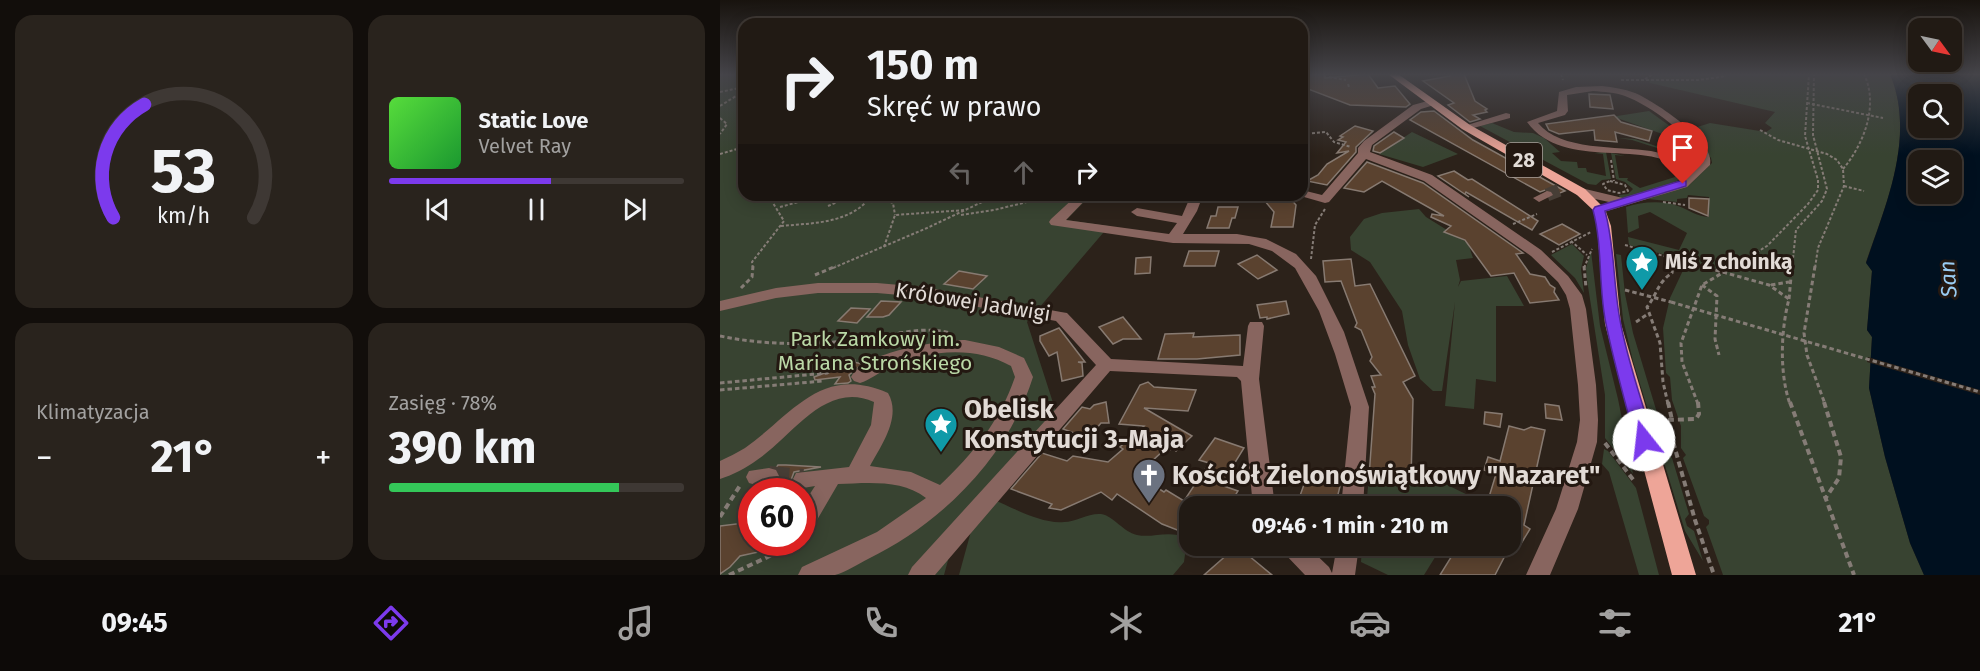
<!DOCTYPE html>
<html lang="pl">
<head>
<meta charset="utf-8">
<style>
	body { margin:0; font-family:"Fira Sans",sans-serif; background:#29231d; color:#f1f3f6; height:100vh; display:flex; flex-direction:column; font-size:22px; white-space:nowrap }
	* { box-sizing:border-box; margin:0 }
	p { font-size:20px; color:#a2a1a0 }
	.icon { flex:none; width:33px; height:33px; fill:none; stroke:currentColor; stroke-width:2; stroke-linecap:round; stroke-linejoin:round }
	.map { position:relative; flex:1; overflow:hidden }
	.panel { display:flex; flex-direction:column; gap:15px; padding:15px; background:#120e0b; width:720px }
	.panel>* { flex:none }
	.hud { position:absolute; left:18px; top:18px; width:570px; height:183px; border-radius:18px; box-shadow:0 3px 15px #0003,0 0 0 2px #3e3834; background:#211a14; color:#f1f3f6; overflow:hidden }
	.needle { width:39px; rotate:123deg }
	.fabs { position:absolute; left:1188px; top:18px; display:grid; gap:12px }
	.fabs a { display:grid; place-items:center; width:54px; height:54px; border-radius:12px; background:#211a14; box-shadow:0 3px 15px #0003,0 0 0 2px #3e3834; font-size:30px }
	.speed { position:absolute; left:18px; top:478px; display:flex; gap:12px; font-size:30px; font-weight:700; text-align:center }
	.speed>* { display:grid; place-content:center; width:78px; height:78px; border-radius:50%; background:#211a14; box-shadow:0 3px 15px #0003,0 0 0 2px #3e3834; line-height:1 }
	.speed .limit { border:9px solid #d22; background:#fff; color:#111 }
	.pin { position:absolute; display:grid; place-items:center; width:51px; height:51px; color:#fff; margin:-62px -26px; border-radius:50% 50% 50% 0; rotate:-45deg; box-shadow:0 0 6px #0007 }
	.pin .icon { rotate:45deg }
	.me { position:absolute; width:66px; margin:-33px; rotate:344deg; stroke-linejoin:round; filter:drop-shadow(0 0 4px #0008) }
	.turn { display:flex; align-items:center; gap:21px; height:126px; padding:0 30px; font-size:27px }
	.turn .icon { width:78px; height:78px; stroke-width:2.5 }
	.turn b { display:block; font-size:42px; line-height:51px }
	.lanes { display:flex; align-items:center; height:57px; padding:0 30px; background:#0003; justify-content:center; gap:30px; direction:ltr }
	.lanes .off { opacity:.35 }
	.big { font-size:45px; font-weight:700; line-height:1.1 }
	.panel .tile { flex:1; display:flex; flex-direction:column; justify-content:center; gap:9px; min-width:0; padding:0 21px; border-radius:18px; background:#29231d }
	.panel .dial { align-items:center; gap:0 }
	.dial svg { height:156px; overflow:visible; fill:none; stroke:#3e3834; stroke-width:7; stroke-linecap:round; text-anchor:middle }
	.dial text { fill:#f1f3f6; stroke:none }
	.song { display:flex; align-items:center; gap:18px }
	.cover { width:72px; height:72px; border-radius:9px; background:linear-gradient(135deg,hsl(110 70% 55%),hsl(130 70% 35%)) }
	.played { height:6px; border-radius:3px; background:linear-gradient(90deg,#7c3aed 55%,#3e3834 55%) }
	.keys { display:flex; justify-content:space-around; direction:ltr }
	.heat { display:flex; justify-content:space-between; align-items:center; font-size:33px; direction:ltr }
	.charge { height:9px; border-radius:4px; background:linear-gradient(90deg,#34c759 78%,#3e3834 0) }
	.panel .tiles { flex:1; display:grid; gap:15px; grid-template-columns:repeat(2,1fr) }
	.trip { position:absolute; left:459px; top:496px; width:342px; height:60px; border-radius:18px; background:#211a14; box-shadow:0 3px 15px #0003,0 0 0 2px #3e3834; font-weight:700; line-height:60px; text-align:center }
	.tab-bar { display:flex; height:96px; justify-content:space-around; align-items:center; background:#0d0a08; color:#a2a1a0 }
	.tab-bar .icon { width:42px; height:42px }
	.tab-bar .active { color:#7c3aed }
	.tab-bar b { font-size:27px; color:#f1f3f6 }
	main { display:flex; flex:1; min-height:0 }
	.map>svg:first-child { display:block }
	.green { fill:#384331; fill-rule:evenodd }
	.water { fill:#00101f; fill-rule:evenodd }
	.pier { fill:#2c221a }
	.building { fill:#5a422f; stroke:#877a71; stroke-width:1.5 }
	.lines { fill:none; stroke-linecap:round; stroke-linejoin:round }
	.minor-tunnel-far1 { stroke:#473e36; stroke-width:13; stroke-dasharray:13 7; stroke-linecap:butt }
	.minor-tunnel { stroke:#473e36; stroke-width:20; stroke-dasharray:20 10; stroke-linecap:butt }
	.path-far2 { stroke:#857c76; stroke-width:2; stroke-dasharray:3 2; stroke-linecap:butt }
	.path-far1 { stroke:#857c76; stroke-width:3; stroke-dasharray:4.5 3; stroke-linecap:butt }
	.path { stroke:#857c76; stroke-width:4; stroke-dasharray:6 4; stroke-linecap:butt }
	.minor { fill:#88655f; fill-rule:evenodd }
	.major { fill:#eea598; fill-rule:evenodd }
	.path-bridge { stroke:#857c76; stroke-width:3; stroke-dasharray:4.5 3; stroke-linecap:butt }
	.route { fill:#7c3aed; stroke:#51269a; stroke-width:1.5 }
	.labels { text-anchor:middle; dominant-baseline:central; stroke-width:6; stroke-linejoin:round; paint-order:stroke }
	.shield { fill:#231811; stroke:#a9a09b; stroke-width:1.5 }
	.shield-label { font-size:20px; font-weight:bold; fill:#e2dbd6 }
	.poi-label { font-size:21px; font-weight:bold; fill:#e2dbd6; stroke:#231811; text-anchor:start }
	.street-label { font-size:21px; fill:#e2dbd6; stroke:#231811 }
	.park-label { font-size:21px; fill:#bad8a6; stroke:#231811 }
	.water-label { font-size:22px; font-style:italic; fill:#9accf2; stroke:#231811 }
	.near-poi-label { font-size:26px; font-weight:bold; fill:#e2dbd6; stroke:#231811; text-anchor:start }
</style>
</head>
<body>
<main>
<section class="panel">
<div class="tiles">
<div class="tile dial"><svg viewBox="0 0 100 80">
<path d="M14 69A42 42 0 1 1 86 69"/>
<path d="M14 69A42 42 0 0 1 30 11" stroke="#7c3aed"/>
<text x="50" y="56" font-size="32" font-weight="700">53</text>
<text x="50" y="72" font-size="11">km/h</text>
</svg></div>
<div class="tile">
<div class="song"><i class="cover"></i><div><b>Static Love</b><p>Velvet Ray</p></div></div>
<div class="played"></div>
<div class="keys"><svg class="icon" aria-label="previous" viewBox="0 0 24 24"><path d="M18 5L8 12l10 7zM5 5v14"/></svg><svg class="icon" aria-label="pause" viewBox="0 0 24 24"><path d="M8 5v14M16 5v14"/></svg><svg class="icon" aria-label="next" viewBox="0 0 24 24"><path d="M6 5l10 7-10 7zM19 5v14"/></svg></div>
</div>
<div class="tile"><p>Klimatyzacja</p>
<div class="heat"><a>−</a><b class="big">21°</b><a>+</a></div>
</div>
<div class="tile"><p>Zasięg · 78%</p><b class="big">390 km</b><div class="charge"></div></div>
</div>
</section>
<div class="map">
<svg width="1260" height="575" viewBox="0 0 1260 575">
	<rect width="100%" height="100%" fill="#2c221a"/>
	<g class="green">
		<path d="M0,74H24V195H371L346,220L389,226L307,322L336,412L236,531L224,575H0ZM32,492H82V543H32Z"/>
		<path d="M936,74H1170C1196,136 1166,204 1146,262L1152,271L1147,330L1152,337L1149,388L1165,457L1190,543L1204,575H1003L986,527L989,524V520L984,516L963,458L966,455L961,448V426L952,400L950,377L946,373L943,328L950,298L966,264L1006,275L1001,270L909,245L908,237L959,250L967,233L930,212L918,216L919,228L908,233L906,207C921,202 942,200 958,206C969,210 976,216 989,217V197L968,195L967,198L957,199V202L928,199L970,184L992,163L991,158L971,132V129L990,123L1046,132L1052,128L1045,123L1055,112L930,83L929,80Z"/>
		<path d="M929,111L961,134L979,157L978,161L912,140L898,138L915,139L936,146L948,136L897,118V116Z"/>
		<path d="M772,123L794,132L813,133L824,138L840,152L832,153L841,161L857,162L858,168H866L867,172L886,176L883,154L874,153L886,152L891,179L882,180L876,185L868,184L760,126Z"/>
		<path d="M692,132L738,154L703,167L659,154Z"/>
		<path d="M891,153L905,156L895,155L899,178H908L907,180L920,188L955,177L951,165L942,164L944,161L960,168L963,176L957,181L909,198H900L899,195L908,194L913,189L905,182L896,179Z"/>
		<path d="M699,209L706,217L748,243L753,258L736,260L740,280L738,287L741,281L787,276L804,306H776V382L756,379L754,409L725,406L735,302L722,391H713L700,379L688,345L682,311L650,262L631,250L630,237L644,219L662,213Z"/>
		<path d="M852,244L864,256L861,269L864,293L855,278L831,255Z"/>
		<path d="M871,251L880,326L898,399L913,474L885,438V395L867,280L866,268Z"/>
		<path d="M896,254L901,255L905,294L913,333L947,446L944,451L952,458L969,514L965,519L967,526L974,531L983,561L965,531L913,361L903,319Z"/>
		<path d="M884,449L888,451L916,488L939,575H919L889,472L882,464Z"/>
		<path d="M649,477L719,481L752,497L746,507H646Z"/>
		<path d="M274,500C296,509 321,524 344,522C356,522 368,513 381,514C394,516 403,532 417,535C431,538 442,532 458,535L466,547L464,562L453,575H239L253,524Z"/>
		<path d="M642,546H722L704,575H668L641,562Z"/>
	</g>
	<path class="water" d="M1170,74H1260V575H1204L1190,543L1165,457L1149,388L1152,337L1147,330L1152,271L1146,263C1166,204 1196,136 1170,74ZM1198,94H1232V128H1198ZM1198,160H1232V194H1198Z"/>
	<path class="pier" d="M1148,357L1260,390V395L1147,362Z"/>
	<g class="building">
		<path d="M605,74V78L648,74L658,88L675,86L690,104L686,107L630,105L588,89L582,75Z"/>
		<path d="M729,74H744L755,101L767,109L765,110L767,112L753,115L760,119L750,122L728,105L734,103L703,81L730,76Z"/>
		<path d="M869,94L890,95L893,109L870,107Z"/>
		<path d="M714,111L753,140L845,191L835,195L828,189L820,192L690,120L701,112Z"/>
		<path d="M894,115L901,122L932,131L929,141L895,132L897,142L875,140L874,130L839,134L829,130L826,124Z"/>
		<path d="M635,126L653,131L636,147V152L607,185L587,181L598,175L607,164L629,151L617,153L626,142L618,140L623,137L620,136Z"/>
		<path d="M674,132L684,138L660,153L653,151L654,146Z"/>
		<path d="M647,162L703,183L803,253L796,254L810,274L825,277L830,285L835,288L834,292L839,300L810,303L794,273L771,276L745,240L724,232L731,226L711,217L712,214L724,216L662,181L644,192L624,188Z"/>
		<path d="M734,171L748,180L752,179L818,221L812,230L746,192L745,194L749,197L718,176Z"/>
		<path d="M540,195H567L576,205L573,227H551L554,212Z"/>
		<path d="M969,198L989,199L988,216L969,208Z"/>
		<path d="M498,207H518L515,218H512L509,228H487L491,216H496Z"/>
		<path d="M842,224L860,234L839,245L820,234Z"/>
		<path d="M469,251H499L495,266H464Z"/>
		<path d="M537,255L557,270L538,279L518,264Z"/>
		<path d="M431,257L430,273L415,274L416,258Z"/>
		<path d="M631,259L635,286L650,284L695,376L683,382L693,399L691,480L649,477L655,394L652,387H655L651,376L661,375L650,361L652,357L641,330L635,327L637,323L621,281L605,282L603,261Z"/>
		<path d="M239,271L267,276L253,289L224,284Z"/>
		<path d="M161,301L181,302L169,315L163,317H147Z"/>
		<path d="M566,301L569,314L547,319V317L540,318L537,305Z"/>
		<path d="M131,308L150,309L137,323L118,321Z"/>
		<path d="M403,317L421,339H403L393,344L379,327Z"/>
		<path d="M339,328L365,362H358L362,363L363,376L342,381L337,352L329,356L320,341V336Z"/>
		<path d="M474,333L473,337L520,335V355L477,359H438L445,334Z"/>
		<path d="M134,362L142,364L129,375L131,381L128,383L115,384L120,377L95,380L94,377Z"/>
		<path d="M428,382L434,387L476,390L468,411L424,408L472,436L456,451L452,448L447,453L443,451L417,475L444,492L446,490L464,501L489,463L479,460L495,438L524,448L501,485L518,491L508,507H470V535L442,524L397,494L392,500L381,492L341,510L329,508L332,504L291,489L322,453L347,461L353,456L388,462L403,449L400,447L424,426L399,424L420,385Z"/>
		<path d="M386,402L389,423H381L368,438L343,429L362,407L370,409L374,405Z"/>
		<path d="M825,404L839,406L842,420L826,418Z"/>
		<path d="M765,412L782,414L780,427L764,424Z"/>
		<path d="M789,426L804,430L811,427L825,430L804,525L810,529L799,547L790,542V507H766L776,474L764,470L768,457L780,461Z"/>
		<path d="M58,465H66L101,467L74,472L71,480L74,486L82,490L46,492L49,486H43L56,484L61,477L56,468Z"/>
		<path d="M587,476L621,482L615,507H576Z"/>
		<path d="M32,522V543H57V548L20,556L10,567L0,574V526Z"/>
		<path d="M517,546L552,575H484Z"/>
		<path d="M738,546H790L775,575H720Z"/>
	</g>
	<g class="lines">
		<path class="minor-tunnel-far1" d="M827,195L842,189"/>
		<path class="minor-tunnel" d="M49,476L83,479"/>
		<g class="path-far2">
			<path d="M841,74L843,80"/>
			<path d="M609,77L626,80"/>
			<path d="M925,79L933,74"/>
			<path d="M901,80H978L1006,76"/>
			<path d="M628,84L629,87"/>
			<path d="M0,92L24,87"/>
			<path d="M1087,103L1163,118"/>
			<path d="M0,106L24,91"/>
			<path d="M0,118L7,124L0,134"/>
			<path d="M1040,130L1058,140L1107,154L1117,160L1123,169L1124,186L1098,248L1095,268"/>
			<path d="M582,134L606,132L614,142L631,147"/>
			<path d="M0,154L24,147"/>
			<path d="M891,160L894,181"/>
			<path d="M1123,169C1144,144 1159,105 1144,74"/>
			<path d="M890,181L905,185L908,191L899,193L887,190L883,184Z"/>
			<path d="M1124,186L1144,191"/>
			<path d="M151,195L173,203L175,215"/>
			<path d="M943,202L965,205"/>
			<path d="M108,206L133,195"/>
			<path d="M60,207L104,195"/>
			<path d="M241,215L274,210L336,195"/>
			<path d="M793,224L817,214"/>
			<path d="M61,226C92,223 127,224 149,199L148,195"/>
			<path d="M851,241L867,255"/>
			<path d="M905,245L986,268"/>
			<path d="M164,247L175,215L245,210"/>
			<path d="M832,252L871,232"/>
			<path d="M591,259L595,225L605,209"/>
			<path d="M950,259L954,263L953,268"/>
			<path d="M33,268L32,262L64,221L48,195"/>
			<path d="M113,268L207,228L277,195"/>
			<path d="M864,268L872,249"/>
			<path d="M1011,268L1047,246L1088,204L1098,190V180L1085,136L1089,74"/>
			<path d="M1072,268L1076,230L1102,201L1107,189L1093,135L1094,74"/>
		</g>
		<g class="path-far1">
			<path d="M864,266L866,288"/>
			<path d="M981,266L1049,285L1069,299C1061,329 1059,373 1070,404"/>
			<path d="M1095,266L1084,333L1087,355L1105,404"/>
			<path d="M95,275L116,266"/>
			<path d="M982,285L997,296L995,339L999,355"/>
			<path d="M1051,285L1069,282"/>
			<path d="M21,288L32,277L33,266"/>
			<path d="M905,290L951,302"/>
			<path d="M1069,299L1072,266"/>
			<path d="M916,322L928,314"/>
			<path d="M0,336C48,346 95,345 143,339C171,336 202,325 230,333"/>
			<path d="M0,383L107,373L125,362L136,361"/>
			<path d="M0,390L103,381"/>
			<path d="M948,404L943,382L940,343L927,307C938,293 937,283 952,273L953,266"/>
			<path d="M978,404L962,362L961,343L982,285L1014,266"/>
		</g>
		<g class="path">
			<path d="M948,402L952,420"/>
			<path d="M978,402L979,414L976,419L947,420L975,520L994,575"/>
			<path d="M1070,402L1134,575"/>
			<path d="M1104,402L1121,457L1119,478L1105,499"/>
			<path d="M885,443L915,482"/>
			<path d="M0,517L21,484"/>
			<path d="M9,575L69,547L72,543"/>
		</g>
		<g class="minor">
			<path d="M882,86C893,87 904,89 915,93C934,101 997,142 990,165L967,187L884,212H874L873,209L889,202L857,195L855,192L857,189L861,188L903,198L959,181L968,173C929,136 844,173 807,122L837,111L839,92L856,87ZM873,91C884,92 895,92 905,96C929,105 975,136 980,162L975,167C961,159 946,154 931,151C898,146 840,151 818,123L845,115L848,111L847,95Z"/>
			<path d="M711,100L714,101V105L701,109L652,145L650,152L712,175L821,250L848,276L862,295L866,309L876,385L878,420L877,442L858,509L830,575H806L836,509L857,442L860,420L858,385L850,309L846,295L838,282L811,256L704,181L646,159L609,202L605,203L577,195H582V190L602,195L638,153V148L644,141L693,105Z"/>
			<path d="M786,113L790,114V118L746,130L741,127Z"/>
			<path d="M827,191L831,192L833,195L819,202L813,198Z"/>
			<path d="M357,195H370L346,220L449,234L457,223L417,216L411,212L417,208L462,216L471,195H483L477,211L463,234H517L546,239L576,254L596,276L624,332L649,407L643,507H621L631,407L615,354L599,311L575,268L552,251L529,244L453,243L331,225L329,222L331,219Z"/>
			<path d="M98,283H157L203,287L341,312L347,313L391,359L523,366L528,326L530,322H542L544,326L539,379L555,507H533L521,381L517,377L390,371L215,575H188L192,567L376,365L336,321L203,297L157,293H98L56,298L0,311V301L56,288Z"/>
			<path d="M245,340L279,347L304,358L313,377C288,457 222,523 148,559C138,564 126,572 115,575C104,575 90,575 78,575L82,567L157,532L206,498C182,479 147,483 118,484L90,532L82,534V506L95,486L83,488L76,485L73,479L76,473L129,467L151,425L154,402C105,380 72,437 37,460C26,468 13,475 0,479V461C8,457 17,453 25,448C73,414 101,364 168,393C182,417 161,446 150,466L191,472L220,485C253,454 280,421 295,377L291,366C253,345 207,350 169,368C159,372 150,380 140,383L134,381L131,377C146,351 217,341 245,340Z"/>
			<path d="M49,468L56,470L59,476L56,482L36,485L29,483L26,477L29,471Z"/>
			<path d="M561,546H587L609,567L612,573L617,546H639L635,575H585L564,553Z"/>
		</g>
		<path class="major" d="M668,74H678L750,125L865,189L885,209L891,226L901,324L976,575H952L885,324L877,226L873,210L857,195L742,129Z"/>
		<path class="path-bridge" d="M951,302L1260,392"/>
	</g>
	<linearGradient id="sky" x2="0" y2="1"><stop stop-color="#18130e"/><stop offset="0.48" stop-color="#454449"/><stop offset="1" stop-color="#454449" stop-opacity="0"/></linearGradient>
	<rect width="1260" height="155" fill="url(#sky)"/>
	<path class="route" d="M963,180L966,181V186L885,211C895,247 893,284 900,320C907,360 922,400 933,440L930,445L924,447L918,445L915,440C905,401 894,363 886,324C878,286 883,247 873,210L875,207Z"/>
	<defs>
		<symbol id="sight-pin" viewBox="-11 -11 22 30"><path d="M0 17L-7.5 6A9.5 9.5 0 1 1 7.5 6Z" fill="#0f9aa8" stroke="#231811"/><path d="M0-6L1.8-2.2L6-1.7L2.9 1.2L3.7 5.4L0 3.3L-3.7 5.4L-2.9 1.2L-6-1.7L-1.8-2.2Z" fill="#fff"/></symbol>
		<symbol id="church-pin" viewBox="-11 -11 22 30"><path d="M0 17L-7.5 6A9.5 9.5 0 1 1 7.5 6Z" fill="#6b7280" stroke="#231811"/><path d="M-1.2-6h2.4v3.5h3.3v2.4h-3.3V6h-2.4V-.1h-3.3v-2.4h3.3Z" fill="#fff"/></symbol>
	</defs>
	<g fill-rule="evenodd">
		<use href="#sight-pin" x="903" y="243" width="38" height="52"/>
		<use href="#sight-pin" x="202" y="405" width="38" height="52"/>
		<use href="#church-pin" x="410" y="456" width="38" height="52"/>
	</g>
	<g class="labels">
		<rect class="shield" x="786" y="143" width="36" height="34" rx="4.5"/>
		<g class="shield-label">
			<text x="804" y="160">28</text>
		</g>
		<g class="poi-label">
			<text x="945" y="262">Miś z choinką</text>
		</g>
		<g class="street-label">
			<text transform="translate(253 302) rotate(9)">Królowej Jadwigi</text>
		</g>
		<g class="park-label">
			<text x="155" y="339">Park Zamkowy im.<tspan x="155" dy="24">Mariana Strońskiego</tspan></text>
		</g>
		<g class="water-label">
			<text transform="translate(1228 279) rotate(-94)">San</text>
		</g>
		<g class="near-poi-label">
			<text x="244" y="409">Obelisk<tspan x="244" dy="30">Konstytucji 3-Maja</tspan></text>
			<text x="452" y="475">Kościół Zielonoświątkowy "Nazaret"</text>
		</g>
	</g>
</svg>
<div class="fabs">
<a><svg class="needle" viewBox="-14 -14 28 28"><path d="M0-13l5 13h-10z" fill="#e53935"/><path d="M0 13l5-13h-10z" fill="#a2a1a0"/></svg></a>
<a><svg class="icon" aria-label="search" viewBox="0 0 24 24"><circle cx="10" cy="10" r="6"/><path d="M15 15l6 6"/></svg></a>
<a><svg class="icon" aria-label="layers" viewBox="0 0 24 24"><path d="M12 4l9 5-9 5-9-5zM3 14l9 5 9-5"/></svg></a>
</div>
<div class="speed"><div class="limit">60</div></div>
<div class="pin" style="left:963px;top:184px;background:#d93025"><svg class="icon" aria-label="arrive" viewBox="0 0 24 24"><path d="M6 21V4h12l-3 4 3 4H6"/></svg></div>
<svg class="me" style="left:924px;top:440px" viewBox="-20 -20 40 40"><circle r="19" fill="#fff"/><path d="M0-13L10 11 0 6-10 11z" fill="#7c3aed"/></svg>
<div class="trip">09:46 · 1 min · 210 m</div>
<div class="hud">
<div class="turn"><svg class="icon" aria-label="right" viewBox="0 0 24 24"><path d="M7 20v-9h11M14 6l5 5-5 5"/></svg><div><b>150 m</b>Skręć w prawo</div></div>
<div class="lanes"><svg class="icon off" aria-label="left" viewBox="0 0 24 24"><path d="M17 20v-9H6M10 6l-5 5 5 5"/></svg><svg class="icon off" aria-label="ahead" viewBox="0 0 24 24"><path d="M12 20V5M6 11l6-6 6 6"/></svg><svg class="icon" aria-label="right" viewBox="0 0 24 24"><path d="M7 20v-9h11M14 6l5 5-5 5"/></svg></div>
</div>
</div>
</main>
<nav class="tab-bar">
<b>09:45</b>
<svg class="icon active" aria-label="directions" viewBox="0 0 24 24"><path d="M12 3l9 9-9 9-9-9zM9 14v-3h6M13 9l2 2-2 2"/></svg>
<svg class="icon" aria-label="music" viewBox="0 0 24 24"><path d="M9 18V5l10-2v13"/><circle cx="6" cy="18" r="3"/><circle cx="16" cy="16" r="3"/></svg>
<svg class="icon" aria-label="phone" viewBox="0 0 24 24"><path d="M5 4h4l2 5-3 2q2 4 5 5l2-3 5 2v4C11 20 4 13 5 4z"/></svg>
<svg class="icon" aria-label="climate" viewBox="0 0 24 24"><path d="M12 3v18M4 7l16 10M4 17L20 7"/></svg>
<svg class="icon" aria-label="car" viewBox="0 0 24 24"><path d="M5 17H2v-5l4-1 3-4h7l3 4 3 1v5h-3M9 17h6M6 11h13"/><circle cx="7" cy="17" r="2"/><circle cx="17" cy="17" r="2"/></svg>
<svg class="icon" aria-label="filters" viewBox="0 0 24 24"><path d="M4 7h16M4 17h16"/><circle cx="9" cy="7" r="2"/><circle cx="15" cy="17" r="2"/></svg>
<b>21°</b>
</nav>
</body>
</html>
